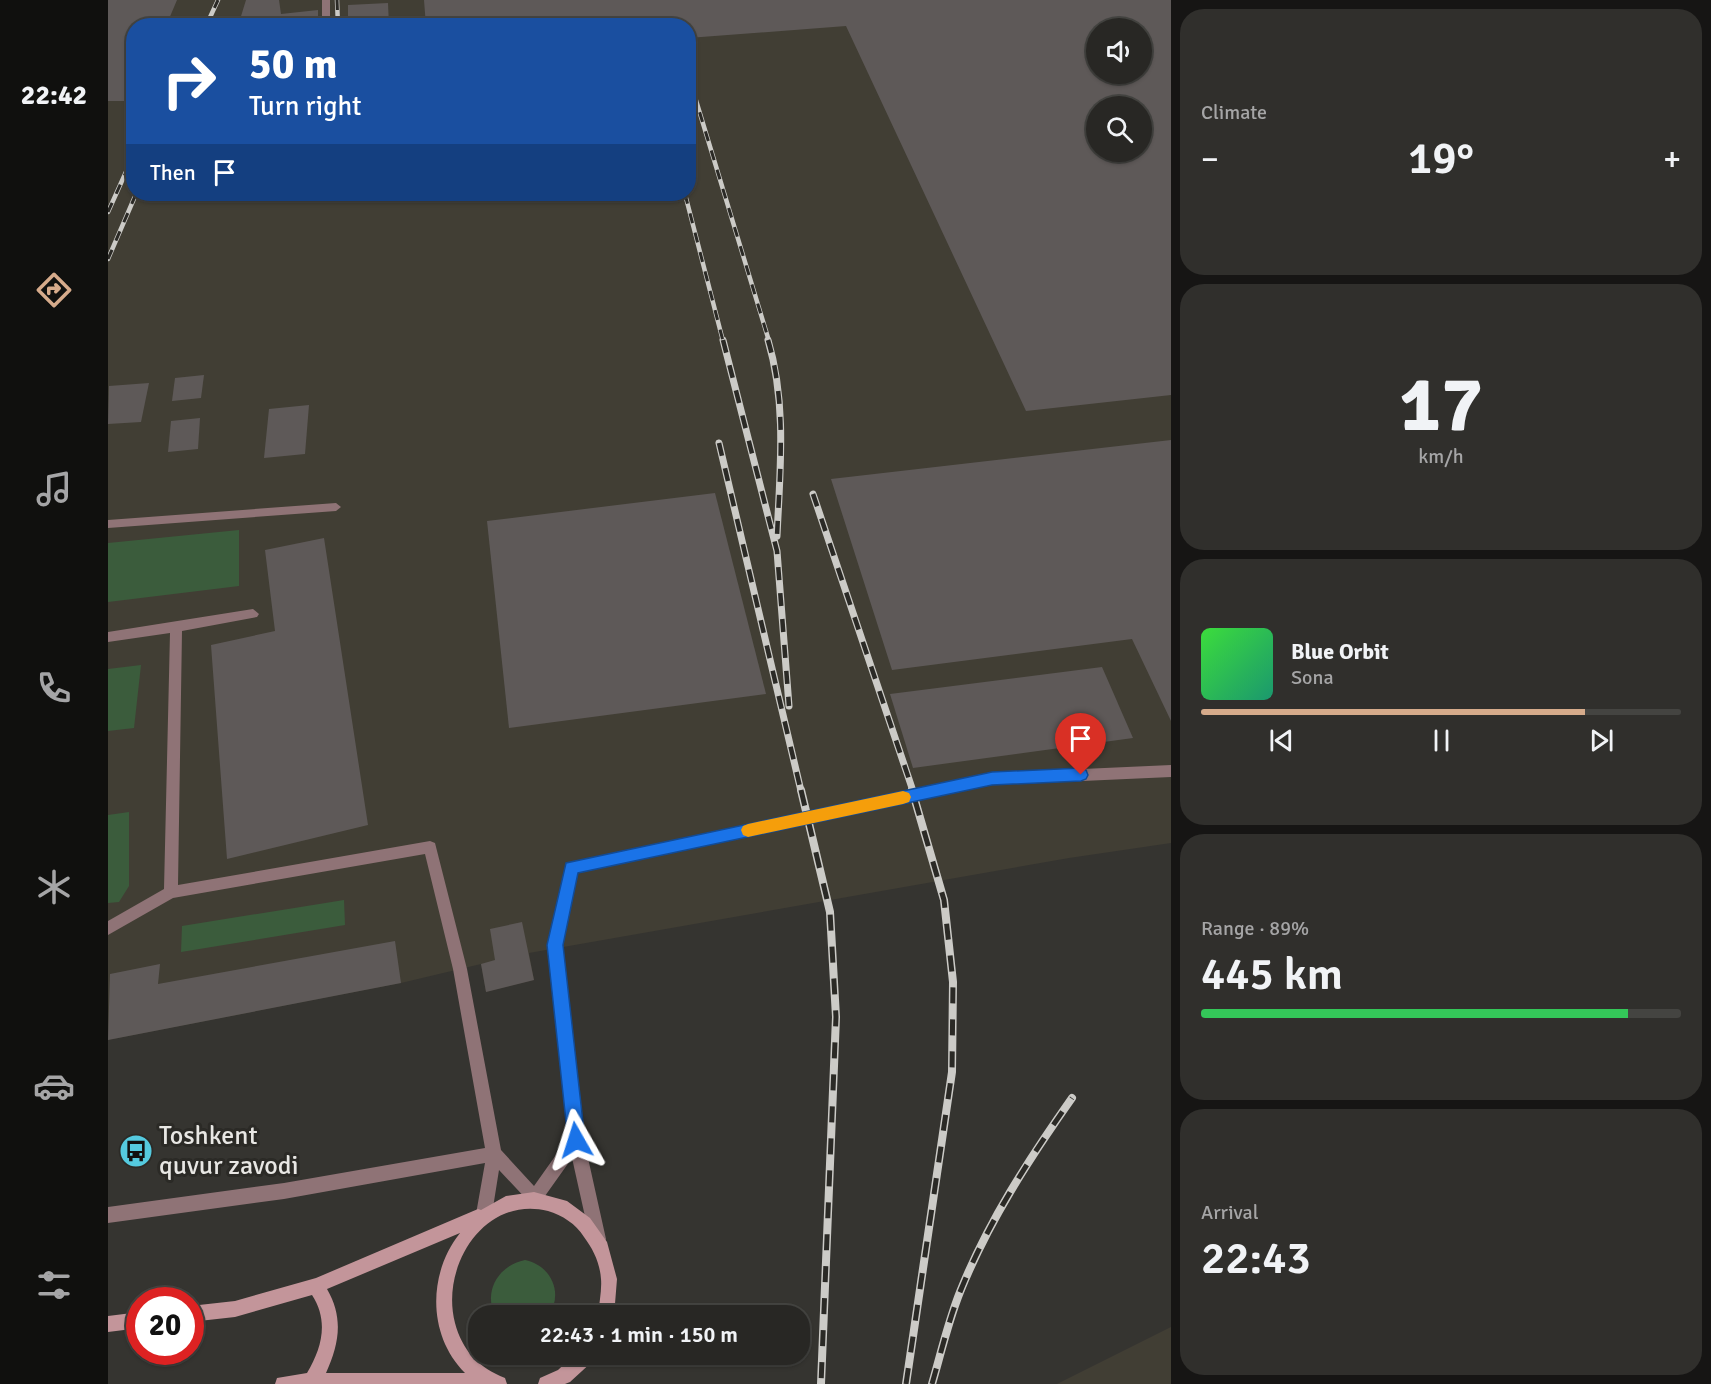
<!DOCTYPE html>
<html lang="en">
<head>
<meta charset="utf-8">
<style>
	body { margin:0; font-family:Signika,sans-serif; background:#302f2c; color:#f1f3f6; height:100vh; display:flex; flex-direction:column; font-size:22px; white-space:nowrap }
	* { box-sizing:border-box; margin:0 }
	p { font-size:20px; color:#a5a5a6 }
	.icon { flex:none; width:33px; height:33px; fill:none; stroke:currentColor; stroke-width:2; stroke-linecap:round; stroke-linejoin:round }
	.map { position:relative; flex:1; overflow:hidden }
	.drawer { display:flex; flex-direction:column; gap:9px; padding:9px; background:#161514; width:540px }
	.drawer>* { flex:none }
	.hud { position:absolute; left:18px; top:18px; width:570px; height:183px; border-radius:24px; box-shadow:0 2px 4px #0004,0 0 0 2px #444441; background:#1a4fa0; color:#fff; overflow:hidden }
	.tools { position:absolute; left:978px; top:18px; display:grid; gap:12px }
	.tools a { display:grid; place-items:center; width:66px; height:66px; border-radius:50%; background:#282724; box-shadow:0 2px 4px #0004,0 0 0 2px #444441; font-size:30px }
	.speed { position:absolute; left:18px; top:1287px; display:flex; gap:12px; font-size:30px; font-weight:700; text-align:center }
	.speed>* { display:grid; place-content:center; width:78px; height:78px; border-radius:50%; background:#282724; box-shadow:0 2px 4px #0004,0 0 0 2px #444441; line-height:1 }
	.speed .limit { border:9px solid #d22; background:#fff; color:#111 }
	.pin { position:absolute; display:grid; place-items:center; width:51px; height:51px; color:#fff; margin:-62px -26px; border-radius:50% 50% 50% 0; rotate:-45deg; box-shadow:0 0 6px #0007 }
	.pin .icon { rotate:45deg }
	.me { position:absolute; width:66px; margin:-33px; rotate:354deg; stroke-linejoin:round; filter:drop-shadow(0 0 4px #0008) }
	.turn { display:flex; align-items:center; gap:21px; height:126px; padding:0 24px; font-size:27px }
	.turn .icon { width:78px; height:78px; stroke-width:2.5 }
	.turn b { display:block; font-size:42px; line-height:51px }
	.then { display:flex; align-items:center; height:57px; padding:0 24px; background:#0003; gap:12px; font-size:22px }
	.big { font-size:45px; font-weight:600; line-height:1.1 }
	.drawer .card { flex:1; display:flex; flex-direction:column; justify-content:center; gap:9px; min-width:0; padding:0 21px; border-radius:24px; background:#302f2c }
	.drawer .dial { align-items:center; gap:0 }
	.dial b { font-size:78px; line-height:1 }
	.song { display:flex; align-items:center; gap:18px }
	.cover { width:72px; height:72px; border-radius:9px; background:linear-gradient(135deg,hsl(120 70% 55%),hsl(160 70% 35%)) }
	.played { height:6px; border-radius:3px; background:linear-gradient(90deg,#d6ab8b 80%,#444441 80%) }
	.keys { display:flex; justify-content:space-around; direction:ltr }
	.heat { display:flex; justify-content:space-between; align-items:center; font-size:33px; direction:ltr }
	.charge { height:9px; border-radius:4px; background:linear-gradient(90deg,#34c759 89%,#444441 0) }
	.trip { position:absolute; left:360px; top:1305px; width:342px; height:60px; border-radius:24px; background:#282724; box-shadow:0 2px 4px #0004,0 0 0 2px #444441; font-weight:600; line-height:60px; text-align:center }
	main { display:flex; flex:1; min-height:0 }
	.menu { display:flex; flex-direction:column; width:108px; justify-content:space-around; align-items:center; background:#10100e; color:#a5a5a6 }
	.menu .icon { width:42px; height:42px }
	.menu .on { color:#d6ab8b }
	.menu b { font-size:27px; color:#f1f3f6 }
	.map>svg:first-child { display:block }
	.built { fill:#413e34; fill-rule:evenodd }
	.green { fill:#3b5c3c }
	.building { fill:#5e5958; fill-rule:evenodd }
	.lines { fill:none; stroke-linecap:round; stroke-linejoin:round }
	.lane { fill:#8f7376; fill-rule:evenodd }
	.secondary { fill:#c3959a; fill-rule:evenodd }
	.rail-far2-casing { stroke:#cccbc7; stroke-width:4.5 }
	.rail-far1-casing { stroke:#cccbc7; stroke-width:7 }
	.rail-casing { stroke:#cccbc7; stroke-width:8 }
	.rail-far2 { stroke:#2b2a26; stroke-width:3; stroke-dasharray:10; stroke-linecap:butt }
	.rail-far1 { stroke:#2b2a26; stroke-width:4.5; stroke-dasharray:13; stroke-linecap:butt }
	.rail { stroke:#2b2a26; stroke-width:5; stroke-dasharray:16; stroke-linecap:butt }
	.route { fill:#1a73e8; stroke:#114b97; stroke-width:1.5 }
	.slow { fill:#f59e0b }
	.labels { text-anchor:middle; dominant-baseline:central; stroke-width:6; stroke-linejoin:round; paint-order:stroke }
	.near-poi-label { font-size:26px; fill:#e8e7e4; stroke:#2b2a26; text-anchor:start }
</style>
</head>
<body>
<main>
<nav class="menu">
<b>22:42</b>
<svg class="icon on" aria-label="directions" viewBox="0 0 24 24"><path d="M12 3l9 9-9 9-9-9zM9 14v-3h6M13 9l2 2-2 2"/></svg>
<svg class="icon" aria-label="music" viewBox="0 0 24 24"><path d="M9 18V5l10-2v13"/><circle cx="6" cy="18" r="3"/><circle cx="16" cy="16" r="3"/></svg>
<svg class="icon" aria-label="phone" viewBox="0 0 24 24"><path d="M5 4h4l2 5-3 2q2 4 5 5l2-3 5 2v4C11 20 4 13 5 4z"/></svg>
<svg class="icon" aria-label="climate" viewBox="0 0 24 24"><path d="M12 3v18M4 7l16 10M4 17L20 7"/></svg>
<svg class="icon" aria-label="car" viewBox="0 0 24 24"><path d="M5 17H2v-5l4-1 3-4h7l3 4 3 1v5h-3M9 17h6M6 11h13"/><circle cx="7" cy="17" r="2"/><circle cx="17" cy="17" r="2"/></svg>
<svg class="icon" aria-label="filters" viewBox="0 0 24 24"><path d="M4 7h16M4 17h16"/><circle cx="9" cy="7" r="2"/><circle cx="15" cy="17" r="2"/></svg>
</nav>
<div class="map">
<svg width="1063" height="1384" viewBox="0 0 1063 1384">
	<rect width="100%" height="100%" fill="#353430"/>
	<g class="built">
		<path d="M0,0H1063V843L961,858L421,953L426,980L378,992L373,964L293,983L0,1040ZM26,26H580V194H26ZM988,28H1034V74H988ZM988,106H1034V152H988Z"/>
		<path d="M1063,1327V1384H949Z"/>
	</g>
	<g class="green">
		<path d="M131,530V586L0,602V543Z"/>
		<path d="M33,665L26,728L0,731V669Z"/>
		<path d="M21,812V886L11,902L0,903V815Z"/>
		<path d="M236,900L237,925L73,952L74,926Z"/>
		<path d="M417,1260C442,1265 456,1292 441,1315H387C375,1291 391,1265 417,1260Z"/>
	</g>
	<g class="building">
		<path d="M0,0H69L58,26H26V95L23,101H0Z"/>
		<path d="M138,0H171L173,14L210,10V26H130Z"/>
		<path d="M316,0H1063V395L918,411L738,26L580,38V26H318ZM988,28H1034V74H988ZM988,106H1034V152H988Z"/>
		<path d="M280,3L281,26H240V5Z"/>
		<path d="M96,375L93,398L64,401L67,378Z"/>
		<path d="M41,383L33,422L0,424L1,386Z"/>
		<path d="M201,405L197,454L156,458L161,409Z"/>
		<path d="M92,418L90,449L60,452L63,421Z"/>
		<path d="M1063,440V721L1024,639L784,670L723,479Z"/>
		<path d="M607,493L658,694L401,728L379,521Z"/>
		<path d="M216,538L260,825L119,859L103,645L167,631L157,550Z"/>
		<path d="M994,667L1025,738L805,768L782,694Z"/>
		<path d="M414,922L426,980L378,992L373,964L387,960L382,929Z"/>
		<path d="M287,941L293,983L0,1040L2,974L52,964L50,984Z"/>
	</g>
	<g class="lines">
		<g class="lane">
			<rect x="214" y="0" width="8" height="26"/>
			<path d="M228,503L233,507L228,511L0,528V520Z"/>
			<path d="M145,609L151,614L149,617L74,631L70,885L322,841L327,843L359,969L393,1150L426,1186L460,1138L440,945L459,864L883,773L1063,765V777L883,785L470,873L454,945L476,1140L498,1239L496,1245L490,1247L484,1245L482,1239L464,1158L432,1203L427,1206L422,1203L391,1170L384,1214L382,1220L376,1222L370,1220L368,1214L377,1163L176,1199L0,1223V1207L176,1183L377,1148L345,969L317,854L65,898L0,935V921L56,889L62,633L0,642V632Z"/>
		</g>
		<g class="secondary">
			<path d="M426,1192L459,1201L482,1218L499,1242L509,1279L506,1316H490C491,1304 494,1290 493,1279C492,1263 485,1249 476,1237C468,1224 454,1215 440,1211C377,1195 332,1266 347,1323C354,1350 371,1368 397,1378L399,1384H167L169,1378L199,1373C214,1348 221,1321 204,1295L127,1317L82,1322V1306L127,1301L208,1278L370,1209L373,1210L398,1196ZM352,1233C320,1273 319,1335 357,1373H218C231,1344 236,1318 219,1289Z"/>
			<path d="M32,1312V1328L0,1332V1316Z"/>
			<path d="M467,1354H488L486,1360L462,1382L457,1384H430L432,1378L450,1370Z"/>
		</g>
		<defs>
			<g id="rail-far2">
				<path d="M229,0L230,26"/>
				<path d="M98,26L110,0"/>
				<path d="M580,74L661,341"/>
				<path d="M577,194L615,341"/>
				<path d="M0,212L26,154"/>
				<path d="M0,259L28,194"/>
			</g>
			<g id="rail-far1">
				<path d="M615,340L669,551L681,706"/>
				<path d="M660,340C679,404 672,470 669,536"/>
				<path d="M611,443L693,791"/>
				<path d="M705,494L805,791"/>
			</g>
			<g id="rail">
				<path d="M693,790L722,912L728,1017L713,1384"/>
				<path d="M798,1384L844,1072L845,982L836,900L804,790"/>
				<path d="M824,1384C833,1353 840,1322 852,1292C880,1222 921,1159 964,1098"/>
			</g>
		</defs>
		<use href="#rail-far2" class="rail-far2-casing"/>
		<use href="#rail-far1" class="rail-far1-casing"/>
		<use href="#rail" class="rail-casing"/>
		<use href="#rail-far2" class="rail-far2"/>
		<use href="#rail-far1" class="rail-far1"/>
		<use href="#rail" class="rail"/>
	</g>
	<path class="route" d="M973,768L978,770L980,775L978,779L973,781L884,785L470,873L455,945L477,1140L474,1146L468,1149L462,1146L460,1140L439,945L458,863L884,772Z"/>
	<path class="slow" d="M795,791L801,793L803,797L801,802L795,804L640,837L635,835L633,830L635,826L640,824Z"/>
	<defs>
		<symbol id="bus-disc" viewBox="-11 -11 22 22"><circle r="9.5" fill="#55cadf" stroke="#2b2a26"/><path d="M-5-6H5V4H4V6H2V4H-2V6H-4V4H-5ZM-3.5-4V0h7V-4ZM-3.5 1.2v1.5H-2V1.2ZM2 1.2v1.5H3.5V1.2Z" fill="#111"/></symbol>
	</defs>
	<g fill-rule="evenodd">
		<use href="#bus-disc" x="9" y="1132" width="38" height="38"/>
	</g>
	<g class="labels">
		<g class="near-poi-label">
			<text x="51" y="1136">Toshkent<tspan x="51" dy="30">quvur zavodi</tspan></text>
		</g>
	</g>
</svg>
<div class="tools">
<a><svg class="icon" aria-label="sound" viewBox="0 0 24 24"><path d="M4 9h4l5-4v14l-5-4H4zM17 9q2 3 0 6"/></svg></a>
<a><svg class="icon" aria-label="search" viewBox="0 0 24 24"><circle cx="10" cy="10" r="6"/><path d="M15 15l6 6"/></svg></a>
</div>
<div class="speed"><div class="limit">20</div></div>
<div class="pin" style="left:973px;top:775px;background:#d93025"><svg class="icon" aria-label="arrive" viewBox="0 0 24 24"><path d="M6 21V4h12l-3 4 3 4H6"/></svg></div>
<svg class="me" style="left:468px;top:1140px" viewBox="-20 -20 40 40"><path d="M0-17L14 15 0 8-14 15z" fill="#1a73e8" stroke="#fff" stroke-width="4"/></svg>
<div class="trip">22:43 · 1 min · 150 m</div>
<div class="hud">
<div class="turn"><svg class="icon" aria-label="right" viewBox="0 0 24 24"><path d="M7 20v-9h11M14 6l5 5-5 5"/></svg><div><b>50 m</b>Turn right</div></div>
<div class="then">Then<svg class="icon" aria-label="arrive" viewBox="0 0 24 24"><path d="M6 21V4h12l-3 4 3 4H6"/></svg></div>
</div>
</div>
<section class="drawer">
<div class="card"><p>Climate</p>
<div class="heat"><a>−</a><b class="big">19°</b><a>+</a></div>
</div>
<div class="card dial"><b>17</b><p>km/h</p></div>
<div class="card">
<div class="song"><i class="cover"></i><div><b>Blue Orbit</b><p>Sona</p></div></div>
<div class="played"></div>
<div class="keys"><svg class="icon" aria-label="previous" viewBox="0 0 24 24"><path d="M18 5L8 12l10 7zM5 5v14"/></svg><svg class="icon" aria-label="pause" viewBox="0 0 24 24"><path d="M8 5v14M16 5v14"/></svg><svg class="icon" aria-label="next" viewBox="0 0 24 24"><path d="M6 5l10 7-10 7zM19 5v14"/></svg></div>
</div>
<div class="card"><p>Range · 89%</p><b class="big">445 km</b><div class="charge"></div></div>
<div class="card"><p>Arrival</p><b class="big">22:43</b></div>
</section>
</main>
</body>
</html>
